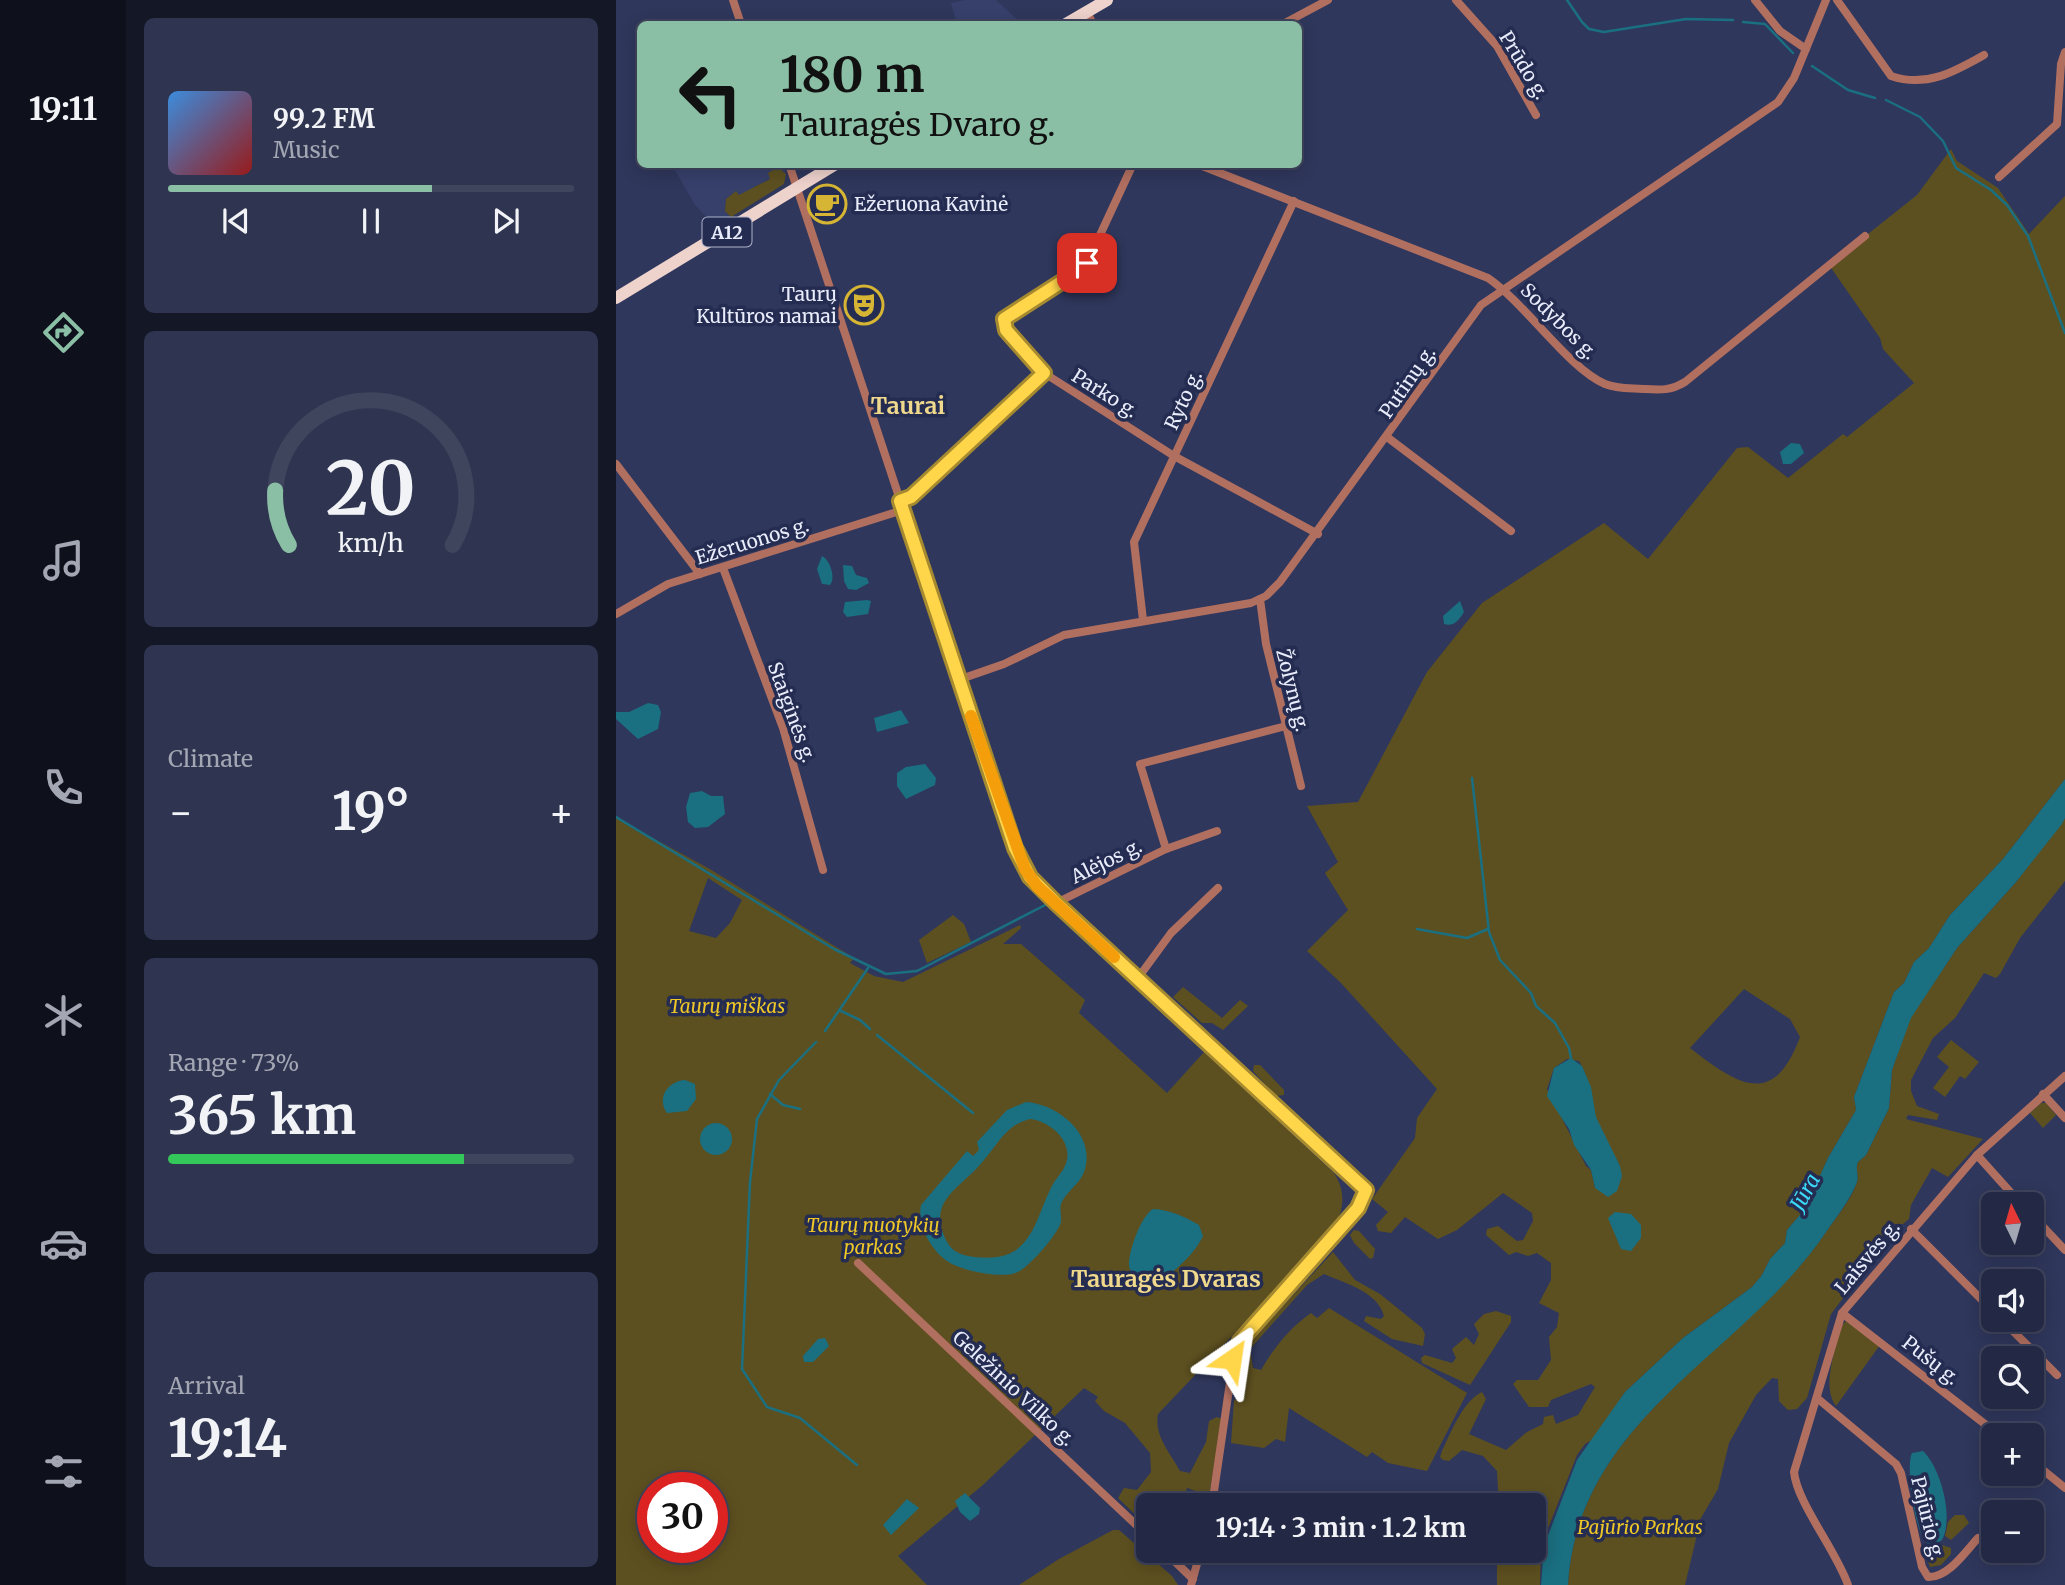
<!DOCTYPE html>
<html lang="en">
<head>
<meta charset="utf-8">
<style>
	body { margin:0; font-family:Merriweather,serif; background:#2f3550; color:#f1f3f6; height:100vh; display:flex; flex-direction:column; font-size:26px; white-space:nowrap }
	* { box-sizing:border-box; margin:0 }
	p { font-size:23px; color:#a3a6b3 }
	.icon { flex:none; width:38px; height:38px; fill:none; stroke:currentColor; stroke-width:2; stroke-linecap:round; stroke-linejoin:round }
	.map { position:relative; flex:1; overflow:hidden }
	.sheet { display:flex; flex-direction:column; gap:18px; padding:18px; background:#131726; width:490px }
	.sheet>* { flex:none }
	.banner { position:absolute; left:21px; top:21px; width:665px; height:147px; border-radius:10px; box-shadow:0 4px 18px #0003,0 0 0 2px #40455e; background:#8abfa5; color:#111; overflow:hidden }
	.needle { width:46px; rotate:355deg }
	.controls { position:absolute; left:1365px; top:1192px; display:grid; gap:14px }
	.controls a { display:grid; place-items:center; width:63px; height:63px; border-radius:10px; background:#232945; box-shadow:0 4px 18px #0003,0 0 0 2px #40455e; font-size:35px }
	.speed { position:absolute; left:21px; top:1472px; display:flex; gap:14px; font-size:35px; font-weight:700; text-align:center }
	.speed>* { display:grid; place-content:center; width:91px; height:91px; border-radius:50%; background:#232945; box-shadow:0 4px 18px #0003,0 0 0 2px #40455e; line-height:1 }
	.speed .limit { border:10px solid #d22; background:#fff; color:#111 }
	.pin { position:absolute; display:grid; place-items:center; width:60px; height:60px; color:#fff; margin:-30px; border-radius:14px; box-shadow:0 4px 10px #0006 }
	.me { position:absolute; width:77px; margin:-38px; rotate:32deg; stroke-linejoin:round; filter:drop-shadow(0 0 5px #0008) }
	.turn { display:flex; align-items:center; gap:24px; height:147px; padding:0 28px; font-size:32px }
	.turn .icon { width:91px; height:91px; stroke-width:2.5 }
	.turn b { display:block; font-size:49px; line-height:60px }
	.big { font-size:52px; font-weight:700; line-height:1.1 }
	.sheet .card { flex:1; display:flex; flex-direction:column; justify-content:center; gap:10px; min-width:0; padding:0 24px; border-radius:10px; background:#2f3550 }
	.sheet .dial { align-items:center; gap:0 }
	.dial svg { height:182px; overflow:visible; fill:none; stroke:#40455e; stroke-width:7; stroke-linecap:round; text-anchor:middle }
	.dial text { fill:#f1f3f6; stroke:none }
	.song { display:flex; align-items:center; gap:21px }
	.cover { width:84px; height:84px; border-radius:10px; background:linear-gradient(135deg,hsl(210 70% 55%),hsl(0 70% 35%)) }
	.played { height:7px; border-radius:4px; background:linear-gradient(90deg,#8abfa5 65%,#40455e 65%) }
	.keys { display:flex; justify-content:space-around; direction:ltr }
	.heat { display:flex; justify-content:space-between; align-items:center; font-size:38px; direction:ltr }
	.charge { height:10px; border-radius:5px; background:linear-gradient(90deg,#34c759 73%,#40455e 0) }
	.trip { position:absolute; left:520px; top:1493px; width:410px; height:70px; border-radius:10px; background:#232945; box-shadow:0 4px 18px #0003,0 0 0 2px #40455e; font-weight:700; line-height:70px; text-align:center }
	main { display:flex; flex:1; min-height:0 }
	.tab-bar { display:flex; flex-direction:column; width:126px; justify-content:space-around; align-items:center; background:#0e101c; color:#a3a6b3 }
	.tab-bar .icon { width:49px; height:49px }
	.tab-bar .active { color:#8abfa5 }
	.tab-bar b { font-size:32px; color:#f1f3f6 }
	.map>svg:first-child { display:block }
	.built { fill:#37406b }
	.green { fill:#5d5020; fill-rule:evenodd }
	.water { fill:#1a6f80; fill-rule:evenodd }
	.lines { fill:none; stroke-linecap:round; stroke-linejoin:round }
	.stream { stroke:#1a6f80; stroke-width:2.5 }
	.minor { stroke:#b16f60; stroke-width:8 }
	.trunk { stroke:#eed2cc; stroke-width:12 }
	.route-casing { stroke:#a68a30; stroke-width:18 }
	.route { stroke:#ffd54a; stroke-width:12 }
	.slow { stroke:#f59e0b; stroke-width:12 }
	.labels { text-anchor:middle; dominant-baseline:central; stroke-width:7; stroke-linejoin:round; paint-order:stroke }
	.shield { fill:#252c51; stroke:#aeb3c8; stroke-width:2 }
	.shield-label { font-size:18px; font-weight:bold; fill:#e9edfb }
	.street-label { font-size:19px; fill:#e9edfb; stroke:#252c51 }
	.poi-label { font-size:19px; fill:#e9edfb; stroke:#252c51; text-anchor:start }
	.park-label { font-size:19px; font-style:italic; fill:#efc727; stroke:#252c51 }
	.water-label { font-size:21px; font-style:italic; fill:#3bd9f7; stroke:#252c51 }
	.quarter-label { font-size:23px; font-weight:bold; fill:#f0d98c; stroke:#252c51 }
</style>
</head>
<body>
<main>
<nav class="tab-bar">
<b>19:11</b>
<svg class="icon active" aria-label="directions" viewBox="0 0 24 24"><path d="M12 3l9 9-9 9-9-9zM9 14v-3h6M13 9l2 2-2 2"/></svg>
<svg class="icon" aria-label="music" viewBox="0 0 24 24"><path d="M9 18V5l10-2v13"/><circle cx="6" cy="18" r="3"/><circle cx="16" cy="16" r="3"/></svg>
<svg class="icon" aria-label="phone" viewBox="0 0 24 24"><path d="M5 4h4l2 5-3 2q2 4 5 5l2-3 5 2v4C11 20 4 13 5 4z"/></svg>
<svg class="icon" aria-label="climate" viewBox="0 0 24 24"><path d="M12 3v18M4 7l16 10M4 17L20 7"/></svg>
<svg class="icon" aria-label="car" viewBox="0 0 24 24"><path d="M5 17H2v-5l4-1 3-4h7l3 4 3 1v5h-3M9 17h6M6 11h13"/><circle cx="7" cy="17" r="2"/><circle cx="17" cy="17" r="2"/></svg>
<svg class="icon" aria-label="filters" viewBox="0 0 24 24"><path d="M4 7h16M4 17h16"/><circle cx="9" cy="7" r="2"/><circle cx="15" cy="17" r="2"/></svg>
</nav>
<section class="sheet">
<div class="card">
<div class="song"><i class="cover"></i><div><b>99.2 FM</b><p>Music</p></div></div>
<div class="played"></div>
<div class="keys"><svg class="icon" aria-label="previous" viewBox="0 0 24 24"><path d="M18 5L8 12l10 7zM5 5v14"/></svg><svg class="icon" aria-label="pause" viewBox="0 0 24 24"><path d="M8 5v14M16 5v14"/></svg><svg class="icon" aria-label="next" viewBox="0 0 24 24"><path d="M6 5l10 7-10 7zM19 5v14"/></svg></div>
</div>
<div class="card dial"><svg viewBox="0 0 100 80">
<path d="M14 69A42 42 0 1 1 86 69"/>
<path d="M14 69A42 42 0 0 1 8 45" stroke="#8abfa5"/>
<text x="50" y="56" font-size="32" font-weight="700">20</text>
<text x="50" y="72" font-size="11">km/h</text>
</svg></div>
<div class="card"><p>Climate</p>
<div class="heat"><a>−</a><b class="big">19°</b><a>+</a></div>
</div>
<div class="card"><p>Range · 73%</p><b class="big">365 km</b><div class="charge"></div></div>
<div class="card"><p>Arrival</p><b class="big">19:14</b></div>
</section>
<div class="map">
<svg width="1449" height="1585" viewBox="0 0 1449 1585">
	<rect width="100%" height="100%" fill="#2f375c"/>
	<g class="built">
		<path d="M349,0H380L406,24H341L335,3Z"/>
		<path d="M56,165H167L170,174L167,171L123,196L120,191L110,199L109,211L115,217L99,226L79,205Z"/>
	</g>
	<g class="green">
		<path d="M1335,149L1341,161L1382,188L1413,234L1449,196V779L1387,859L1334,915L1313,948L1298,962L1288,983L1278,992L1238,1097L1240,1110L1212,1158L1189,1209L1171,1230L1169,1243L1154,1259L1146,1275L1136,1287L1067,1338L1009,1392L978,1439L969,1444L961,1455L925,1546L924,1585H881V1551L917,1550V1505H883L881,1471L867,1456L846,1450L833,1461L827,1460L824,1457L826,1451C835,1432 847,1401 866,1392L870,1399L853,1434L890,1450L911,1432L927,1424L928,1417L937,1415L940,1424L962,1415L979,1387L975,1384L935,1400L932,1407H913L897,1384L901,1380H922L935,1360L933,1337L941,1327L943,1313L923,1303L935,1280V1263L921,1253L912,1256L900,1252L893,1255L870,1235L871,1229L882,1226L901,1241L907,1240L917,1221L916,1213L887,1193L841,1230L822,1239L789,1217L775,1233L762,1231L760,1225L772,1212L756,1199L799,1138L801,1118L821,1089L725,983L691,951L732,910L709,873L722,862L691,806L742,802L811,672L866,603L988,523L1032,559L1121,448L1132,447L1172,478L1227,434L1231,437L1298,383L1267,349L1264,338L1213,265L1301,195ZM1128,989L1174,1019L1184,1037C1157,1110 1121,1084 1074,1048ZM951,1059L963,1061C975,1082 971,1090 977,1110C983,1128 994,1149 1004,1166L979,1188L975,1170L970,1166L931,1089L938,1068Z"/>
		<path d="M159,169H164L170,174L168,184L115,217L109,211L110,199L120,191L123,195L154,179L152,173Z"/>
		<path d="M0,818L92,868L238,958L234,963L258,976L287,982L404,925L405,928L387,944H405L469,1000L463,1013L551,1093L588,1052L718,1173C731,1193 728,1212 715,1232L542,1414C538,1436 554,1452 564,1471L574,1473L590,1442L593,1421L601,1417L606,1419L593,1496L571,1488L566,1505H532V1527L502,1498L508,1488L521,1490L535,1472L534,1453L509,1423L488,1411L479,1401L482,1397L468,1388L368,1484L282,1556L311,1585H0ZM92,878L126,900L114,923L100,938L73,931ZM37,1488H96V1547H37Z"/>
		<path d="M1449,818V881L1404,938L1384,974L1380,978L1368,973L1339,1018L1317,1038L1295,1080V1091L1301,1106L1323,1114L1321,1120L1292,1115L1290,1119L1367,1139L1332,1177L1316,1168L1295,1205L1293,1219L1287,1224H1272L1257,1258L1215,1314L1191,1398L1181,1409L1172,1410L1163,1401L1162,1379L1156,1378L1140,1395L1113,1443L1102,1489L1085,1518L1069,1585H952C962,1418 1126,1355 1210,1232C1221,1216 1235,1200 1241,1182C1243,1175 1239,1169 1242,1162L1250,1155L1273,1108L1276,1070L1294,1018L1341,948L1400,882Z"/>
		<path d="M337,915L348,924L355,942L311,963L303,940Z"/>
		<path d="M567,987L606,1018L624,1000L632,1006L607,1030L596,1023H586L557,997Z"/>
		<path d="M1335,1040L1363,1062L1349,1079L1344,1076L1329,1097L1317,1088L1333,1067L1321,1057Z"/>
		<path d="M638,1065H644L668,1090V1095L660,1096L637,1071Z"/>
		<path d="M1425,1103H1430L1440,1115L1427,1128L1414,1113Z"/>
		<path d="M738,1230L743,1231L759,1249L757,1258L754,1259L738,1243L734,1235Z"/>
		<path d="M717,1252L739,1280L764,1294L806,1328L809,1334L807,1346L776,1339L748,1321L750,1316L765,1319L768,1316C762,1292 729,1283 708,1274L691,1285L634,1349L637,1368L645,1370C659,1346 673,1329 695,1313L701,1318L713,1308L851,1393L811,1471L772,1463L756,1452L751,1457L673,1408L669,1442L660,1439L648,1448L615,1443L618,1400L625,1398L630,1346Z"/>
		<path d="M880,1311L895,1316V1322L854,1385L806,1363L805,1358L809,1355L836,1363L840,1358L836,1349L850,1337L858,1345L863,1334L858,1324L868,1314Z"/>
		<path d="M1230,1321L1264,1345L1220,1406C1205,1386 1220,1349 1225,1326Z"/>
		<path d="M1339,1515H1348L1353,1523L1335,1540L1329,1536L1332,1522Z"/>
		<path d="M497,1530H503L556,1576L562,1585H403L443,1559Z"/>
		<path d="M1326,1545L1335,1548V1554L1325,1565L1314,1567L1307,1547Z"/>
	</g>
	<g class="water">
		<path d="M1175,443L1184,444L1188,453L1175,464H1167L1164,452Z"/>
		<path d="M206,556C214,560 220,578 214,585L206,584L201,569Z"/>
		<path d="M227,565L236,566L240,575L251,578L253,583L240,590L232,589L228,581Z"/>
		<path d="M251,600L255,601L252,614L231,617L227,612L229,602Z"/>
		<path d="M844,601L848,612C843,620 838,627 828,624L827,616Z"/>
		<path d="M32,703L42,705L45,712L42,729L22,739L0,719V712H13Z"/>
		<path d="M285,710L293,723L261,732L258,718Z"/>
		<path d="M309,764L320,778L319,785L290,799L281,786V773L290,767Z"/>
		<path d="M1449,779V818L1446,824L1400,882L1341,948L1295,1018L1276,1070L1273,1108L1250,1155L1242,1162C1239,1169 1243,1175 1241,1182C1234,1200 1221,1216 1210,1232C1127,1356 962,1417 952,1585H925L928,1546L961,1460L1009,1392L1067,1338L1136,1287L1146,1275L1154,1259L1169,1243L1171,1230L1189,1209L1212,1158L1240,1110L1238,1097L1278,992L1288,983L1298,962L1313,948L1334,915L1387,859Z"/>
		<path d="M86,791L95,796H107L109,814L92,827L79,828L72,822L70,807L74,793Z"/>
		<path d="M955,1058L966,1066L975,1087L980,1117L1004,1166L1006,1176L1001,1191L992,1197L979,1188L975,1170L958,1145L953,1129L931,1096L938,1068Z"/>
		<path d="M69,1080L79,1084L80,1099L71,1111L51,1113C40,1098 52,1081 69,1080Z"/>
		<path d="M410,1102C441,1104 479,1133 469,1169C465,1184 450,1191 445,1204C443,1211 447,1218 444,1225C438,1238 415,1265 402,1272C386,1280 338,1270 326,1257C313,1245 301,1223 305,1205L351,1151L357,1156L363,1150L361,1142L391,1110ZM414,1119C435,1121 461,1144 448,1168C444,1175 437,1182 434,1190C424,1210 419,1236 400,1250C387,1259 373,1258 358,1257C345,1255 335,1252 329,1238C311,1199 347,1187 368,1160C383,1143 390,1125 414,1119Z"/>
		<circle cx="100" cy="1139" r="16"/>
		<path d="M537,1209C555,1210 567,1216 583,1225L587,1236C578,1256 549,1282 527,1288C521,1281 513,1273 513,1264C513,1250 525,1216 537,1209Z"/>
		<path d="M999,1212L1015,1214L1025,1225V1238L1015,1251L1005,1249L992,1218Z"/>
		<path d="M209,1338L213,1346L197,1362H188L187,1356L202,1339Z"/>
		<path d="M1307,1451C1325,1468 1338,1518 1326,1540L1316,1546C1299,1543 1289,1467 1296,1453Z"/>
		<path d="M349,1493L364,1508L363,1514L354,1521L344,1512L339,1501Z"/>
		<path d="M291,1499L303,1508L275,1535L267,1525Z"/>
	</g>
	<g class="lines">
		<g class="stream">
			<path d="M951,0L966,22L973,29L988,32L1070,19L1117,20"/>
			<path d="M1127,22L1149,24L1177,53"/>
			<path d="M1196,66L1232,90L1259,98"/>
			<path d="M1270,100L1304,117L1327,141L1340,168L1375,190L1391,205L1412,236L1449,333"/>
			<path d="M856,778L873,932L884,960L915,993L920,1006L939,1023L953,1048L955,1058"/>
			<path d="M0,817L218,949L270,974L301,971L433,903"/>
			<path d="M801,929L851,938L872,929"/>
			<path d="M225,1011L244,1020L254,1029"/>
			<path d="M209,1031L252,968"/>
			<path d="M261,1035L357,1113"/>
			<path d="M200,1042L163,1080L141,1119L134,1182L126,1369L151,1407L184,1418L241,1465"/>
			<path d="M154,1094L167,1105L184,1109"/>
		</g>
		<g class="minor">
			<path d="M117,0L125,24"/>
			<path d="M840,0L881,46L920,115"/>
			<path d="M1139,0L1164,31L1190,49"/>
			<path d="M1221,0L1275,76C1310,88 1338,72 1368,55"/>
			<path d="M471,12L477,24"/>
			<path d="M667,24L712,0"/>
			<path d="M173,164L403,860L421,885L750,1190L742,1208L619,1348L596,1505"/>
			<path d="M581,164L872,278C910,304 952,368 989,384C1001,389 1015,388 1027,389C1044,390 1054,391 1069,382L1249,236"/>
			<path d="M1383,177L1441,124L1445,64L1449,52"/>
			<path d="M428,373L390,330L388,319L471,263L517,164"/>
			<path d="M771,437L895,531"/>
			<path d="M0,464L84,574"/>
			<path d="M284,501L295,497L428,373L558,456L702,534"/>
			<path d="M107,568L167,728L207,870"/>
			<path d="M644,599L650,644L685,786"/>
			<path d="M0,614L52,584L287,510"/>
			<path d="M527,620L518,542L678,201"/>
			<path d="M342,680L388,664L448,635L635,603L650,596L664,582L865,305L1162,102L1178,78L1210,0"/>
			<path d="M550,849L524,764L670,726"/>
			<path d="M440,903L550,849L601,831"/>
			<path d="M522,978L555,933L602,888"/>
			<path d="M1427,1094L1449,1118"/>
			<path d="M1361,1155L1405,1204"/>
			<path d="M1416,1215L1449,1250"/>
			<path d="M1295,1229L1377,1311"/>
			<path d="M242,1263L532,1536"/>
			<path d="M1226,1313L1383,1435"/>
			<path d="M1386,1320L1441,1375"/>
			<path d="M1201,1398L1280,1464L1285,1473L1306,1567L1312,1577C1332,1578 1350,1551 1362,1538"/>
			<path d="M1416,1461L1449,1488"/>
			<path d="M547,1550L577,1579"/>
			<path d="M575,1585L585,1550"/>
			<path d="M1232,1585C1220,1550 1181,1503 1178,1472L1226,1313L1361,1155L1449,1076"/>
		</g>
		<g class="trunk">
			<path d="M450,24L491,0"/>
			<path d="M0,298L220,164"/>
		</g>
	</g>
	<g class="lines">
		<defs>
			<path id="route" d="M471,263L464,270L388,319L390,330L428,373L295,497L284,501L399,848L414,877L440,903L750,1190L742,1208L624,1341L616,1359"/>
		</defs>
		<use href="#route" class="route-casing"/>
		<use href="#route" class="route"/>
		<path class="slow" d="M355,716L409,869L421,886L498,957"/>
	</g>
	<defs>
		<symbol id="cafe-ring" viewBox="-11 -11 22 22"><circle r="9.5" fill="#252c51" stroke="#d6b534" stroke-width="1.5"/><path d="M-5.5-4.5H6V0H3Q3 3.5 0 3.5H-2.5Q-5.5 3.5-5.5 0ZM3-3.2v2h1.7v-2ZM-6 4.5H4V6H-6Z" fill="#d6b534"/></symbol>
		<symbol id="theatre-ring" viewBox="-11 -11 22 22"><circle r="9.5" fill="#252c51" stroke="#d6b534" stroke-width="1.5"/><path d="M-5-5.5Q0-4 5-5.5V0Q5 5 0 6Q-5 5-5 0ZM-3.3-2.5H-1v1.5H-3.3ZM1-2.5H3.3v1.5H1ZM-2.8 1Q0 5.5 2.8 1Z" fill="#d6b534"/></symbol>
	</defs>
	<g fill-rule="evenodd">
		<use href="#cafe-ring" x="189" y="182" width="44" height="44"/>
		<use href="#theatre-ring" x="226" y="283" width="44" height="44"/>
	</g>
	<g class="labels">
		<rect class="shield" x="86.5" y="217.5" width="49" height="29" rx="5"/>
		<g class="shield-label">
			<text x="111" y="232">A12</text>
		</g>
		<g class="street-label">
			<text transform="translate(908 65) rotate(59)">Prūdo g.</text>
			<text transform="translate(943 321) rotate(45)">Sodybos g.</text>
			<text transform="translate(791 382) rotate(-55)">Putinų g.</text>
			<text transform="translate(489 393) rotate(32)">Parko g.</text>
			<text transform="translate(567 400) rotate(-65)">Ryto g.</text>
			<text transform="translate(136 541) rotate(-17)">Ežeruonos g.</text>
			<text transform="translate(677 690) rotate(76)">Žolynų g.</text>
			<text transform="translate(176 712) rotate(70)">Staiginės g.</text>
			<text transform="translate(490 861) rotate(-26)">Alėjos g.</text>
			<text transform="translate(1251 1257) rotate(-50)">Laisvės g.</text>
			<text transform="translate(1315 1360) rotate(38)">Pušų g.</text>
			<text transform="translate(398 1388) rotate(43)">Geležinio Vilko g.</text>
			<text transform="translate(1312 1518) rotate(76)">Pajūrio g.</text>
		</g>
		<g class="poi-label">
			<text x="238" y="204">Ežeruona Kavinė</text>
			<text x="221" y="294" text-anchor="end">Taurų<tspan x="221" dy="22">Kultūros namai</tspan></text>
		</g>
		<g class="park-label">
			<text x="111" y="1006">Taurų miškas</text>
			<text x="257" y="1225">Taurų nuotykių<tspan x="257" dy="22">parkas</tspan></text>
			<text x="1024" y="1527">Pajūrio Parkas</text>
		</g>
		<g class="water-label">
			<text transform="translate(1189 1192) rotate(-61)">Jūra</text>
		</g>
		<g class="quarter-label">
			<text x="292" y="405">Taurai</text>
			<text x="550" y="1278">Tauragės Dvaras</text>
		</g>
	</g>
</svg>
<div class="controls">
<a><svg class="needle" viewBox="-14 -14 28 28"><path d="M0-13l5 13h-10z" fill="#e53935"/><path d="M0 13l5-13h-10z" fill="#a3a6b3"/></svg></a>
<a><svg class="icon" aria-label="sound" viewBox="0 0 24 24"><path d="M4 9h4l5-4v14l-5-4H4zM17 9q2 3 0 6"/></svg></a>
<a><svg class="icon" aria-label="search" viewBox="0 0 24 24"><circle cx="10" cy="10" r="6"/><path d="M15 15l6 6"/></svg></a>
<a>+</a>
<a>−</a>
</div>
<div class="speed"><div class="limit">30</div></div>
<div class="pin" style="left:471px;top:263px;background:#d93025"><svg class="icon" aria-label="arrive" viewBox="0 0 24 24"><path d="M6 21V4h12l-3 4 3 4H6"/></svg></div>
<svg class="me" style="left:616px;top:1359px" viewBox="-20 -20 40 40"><path d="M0-17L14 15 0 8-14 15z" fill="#ffd54a" stroke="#fff" stroke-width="4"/></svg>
<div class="trip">19:14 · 3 min · 1.2 km</div>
<div class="banner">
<div class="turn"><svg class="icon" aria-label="left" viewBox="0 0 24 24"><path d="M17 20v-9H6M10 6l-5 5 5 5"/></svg><div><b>180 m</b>Tauragės Dvaro g.</div></div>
</div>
</div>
</main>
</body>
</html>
